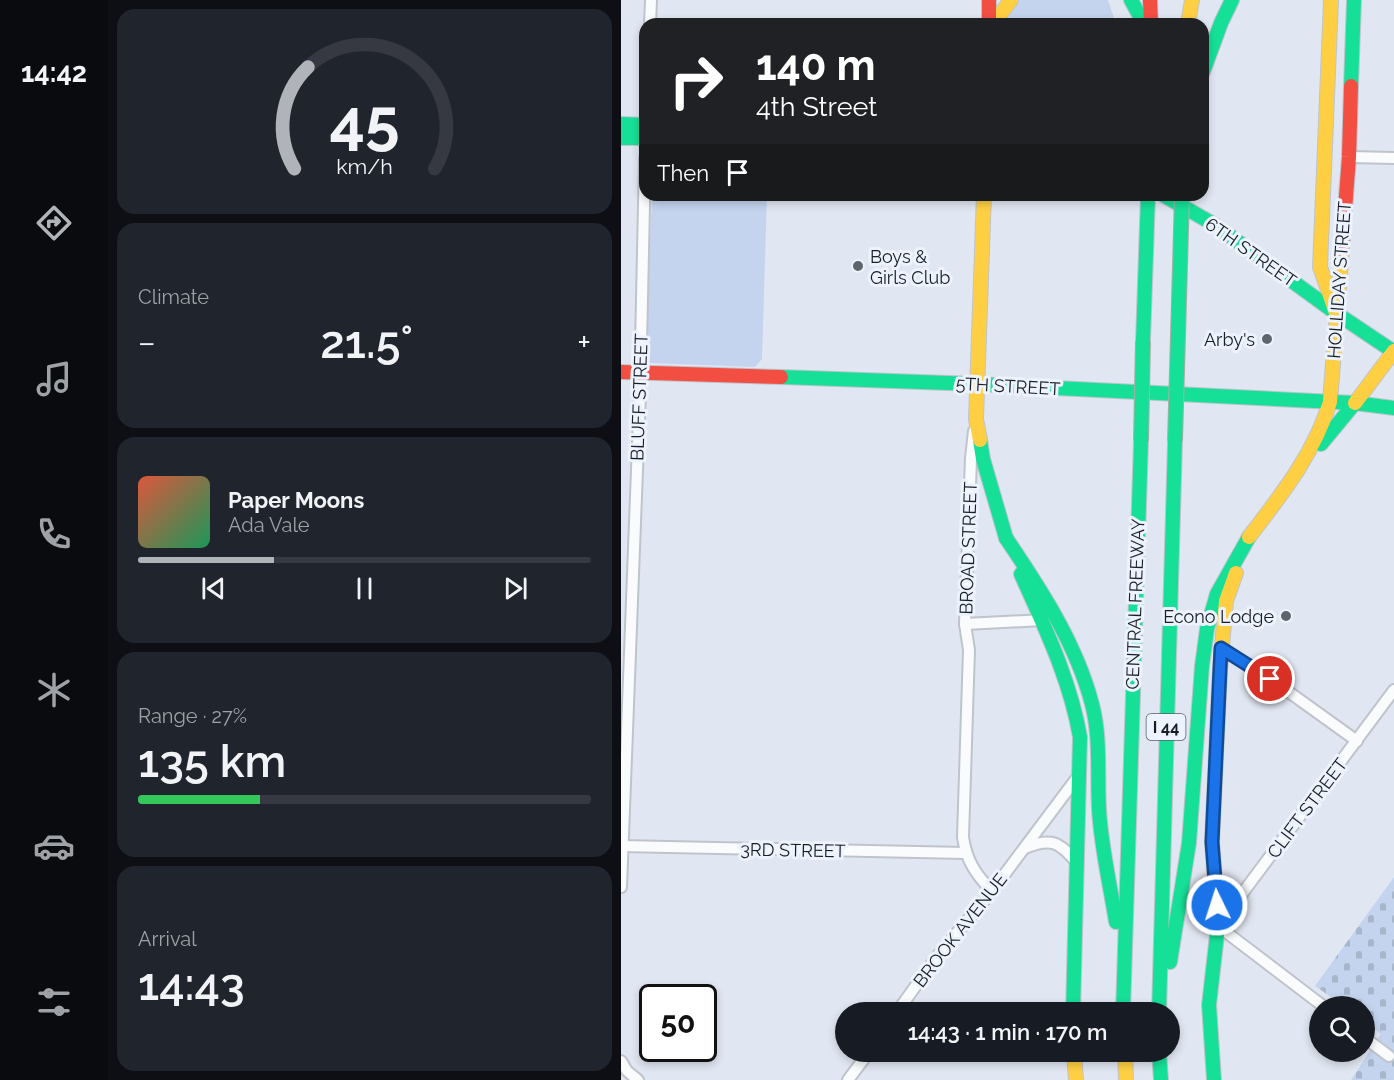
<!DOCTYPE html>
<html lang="en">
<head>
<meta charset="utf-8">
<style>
	body { margin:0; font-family:Raleway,sans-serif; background:#20242c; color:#f1f3f6; height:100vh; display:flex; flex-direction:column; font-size:22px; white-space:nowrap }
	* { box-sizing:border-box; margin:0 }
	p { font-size:20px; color:#9ea1a6 }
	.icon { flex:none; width:33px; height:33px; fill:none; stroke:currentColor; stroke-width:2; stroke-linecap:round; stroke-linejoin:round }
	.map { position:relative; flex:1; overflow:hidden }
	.sheet { display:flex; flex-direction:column; gap:9px; padding:9px; background:#0d0f14; width:513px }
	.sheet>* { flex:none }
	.banner { position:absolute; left:18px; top:18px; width:570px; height:183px; border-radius:18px; box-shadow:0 3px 9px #0003; background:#202124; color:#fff; overflow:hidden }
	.buttons { position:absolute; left:688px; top:996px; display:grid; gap:12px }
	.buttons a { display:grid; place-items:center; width:66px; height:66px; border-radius:50%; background:#171b24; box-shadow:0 3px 9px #0003; font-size:30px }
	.speed { position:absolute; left:18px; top:984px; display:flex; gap:12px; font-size:30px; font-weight:700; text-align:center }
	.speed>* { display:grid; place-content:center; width:78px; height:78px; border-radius:50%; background:#171b24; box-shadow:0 3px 9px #0003; line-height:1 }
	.speed .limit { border:3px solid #111; border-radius:9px; background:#fff; color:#111 }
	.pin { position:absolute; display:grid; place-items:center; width:51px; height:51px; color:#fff; margin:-26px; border:3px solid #fff; border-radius:50%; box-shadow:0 2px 6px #0007 }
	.me { position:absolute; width:66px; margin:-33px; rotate:356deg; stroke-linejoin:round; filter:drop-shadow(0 0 4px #0008) }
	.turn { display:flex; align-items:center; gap:21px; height:126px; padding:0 18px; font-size:27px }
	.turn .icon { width:78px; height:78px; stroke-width:2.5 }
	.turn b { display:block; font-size:42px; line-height:51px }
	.then { display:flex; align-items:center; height:57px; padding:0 18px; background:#0003; gap:12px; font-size:22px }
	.big { font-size:45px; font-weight:600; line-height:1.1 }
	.sheet .tile { flex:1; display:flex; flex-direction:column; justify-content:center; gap:9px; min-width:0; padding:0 21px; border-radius:18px; background:#20242c }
	.sheet .dial { align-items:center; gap:0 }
	.dial svg { height:156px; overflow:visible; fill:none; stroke:#363941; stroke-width:7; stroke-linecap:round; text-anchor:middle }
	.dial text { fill:#f1f3f6; stroke:none }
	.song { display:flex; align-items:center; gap:18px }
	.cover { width:72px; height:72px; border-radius:9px; background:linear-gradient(135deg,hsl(10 70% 55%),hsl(150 70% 35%)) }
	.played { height:6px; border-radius:3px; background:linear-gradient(90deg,#b0b3b8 30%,#363941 30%) }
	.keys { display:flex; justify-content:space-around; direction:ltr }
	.heat { display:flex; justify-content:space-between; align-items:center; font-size:33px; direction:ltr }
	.charge { height:9px; border-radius:4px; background:linear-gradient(90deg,#34c759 27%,#363941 0) }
	.trip { position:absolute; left:214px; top:1002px; width:345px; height:60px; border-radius:30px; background:#171b24; box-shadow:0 3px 9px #0003; font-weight:600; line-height:60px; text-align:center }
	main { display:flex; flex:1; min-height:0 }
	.dock { display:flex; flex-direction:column; width:108px; justify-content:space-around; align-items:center; background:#090b0e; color:#9ea1a6 }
	.dock .icon { width:42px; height:42px }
	.dock .on { color:#b0b3b8 }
	.dock b { font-size:27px; color:#f1f3f6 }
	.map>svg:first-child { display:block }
	.green { fill:#c4d4ee }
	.cemetery { fill:url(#cemetery-stones) }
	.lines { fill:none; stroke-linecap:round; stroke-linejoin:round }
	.street-casing { stroke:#bfc4cb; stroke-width:14 }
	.fast-casing { stroke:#bfc4cb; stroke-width:16 }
	.slow-casing { stroke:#bfc4cb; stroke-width:16 }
	.jam-casing { stroke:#bfc4cb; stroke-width:16 }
	.street { stroke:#fafbfd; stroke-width:10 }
	.fast { stroke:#16e098; stroke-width:14 }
	.slow { stroke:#ffcf43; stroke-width:14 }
	.jam { stroke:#f24e42; stroke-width:14 }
	.fast-bridge-casing { stroke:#a9aea6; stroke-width:16; stroke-linecap:butt }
	.fast-bridge { stroke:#16e098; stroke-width:14 }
	.route-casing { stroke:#114b97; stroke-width:15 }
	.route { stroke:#1a73e8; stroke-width:10 }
	.poi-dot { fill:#60646c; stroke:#ecf3fe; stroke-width:2 }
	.labels { text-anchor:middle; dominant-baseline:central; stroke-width:6; stroke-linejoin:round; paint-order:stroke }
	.shield { fill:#ecf3fe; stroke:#595e65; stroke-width:1.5 }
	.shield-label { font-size:16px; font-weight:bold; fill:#1a1e24 }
	.street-label { font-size:18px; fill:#1a1e24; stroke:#ecf3fe }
	.poi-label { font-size:18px; fill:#1a1e24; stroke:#ecf3fe; text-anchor:end }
</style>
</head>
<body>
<main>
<nav class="dock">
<b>14:42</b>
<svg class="icon on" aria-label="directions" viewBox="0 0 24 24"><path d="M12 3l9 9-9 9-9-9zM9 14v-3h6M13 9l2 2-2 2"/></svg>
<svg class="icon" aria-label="music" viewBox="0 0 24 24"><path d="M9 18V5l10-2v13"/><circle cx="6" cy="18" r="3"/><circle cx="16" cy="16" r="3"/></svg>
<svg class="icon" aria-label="phone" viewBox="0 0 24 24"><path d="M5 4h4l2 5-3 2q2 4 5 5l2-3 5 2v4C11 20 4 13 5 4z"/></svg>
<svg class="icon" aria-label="climate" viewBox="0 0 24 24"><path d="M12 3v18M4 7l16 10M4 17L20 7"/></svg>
<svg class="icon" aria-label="car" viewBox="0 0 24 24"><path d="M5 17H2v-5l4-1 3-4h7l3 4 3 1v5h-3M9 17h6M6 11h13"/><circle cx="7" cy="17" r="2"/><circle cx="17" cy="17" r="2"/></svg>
<svg class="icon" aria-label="filters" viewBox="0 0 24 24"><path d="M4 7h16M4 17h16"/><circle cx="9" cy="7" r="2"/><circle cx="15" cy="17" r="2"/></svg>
</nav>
<section class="sheet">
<div class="tile dial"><svg viewBox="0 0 100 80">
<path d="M14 69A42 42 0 1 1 86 69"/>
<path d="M14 69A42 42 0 0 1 21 17" stroke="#b0b3b8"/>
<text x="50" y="56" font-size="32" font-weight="700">45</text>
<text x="50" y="72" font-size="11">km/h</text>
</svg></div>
<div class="tile"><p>Climate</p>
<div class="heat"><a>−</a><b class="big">21.5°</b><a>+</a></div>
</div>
<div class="tile">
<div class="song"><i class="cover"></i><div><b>Paper Moons</b><p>Ada Vale</p></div></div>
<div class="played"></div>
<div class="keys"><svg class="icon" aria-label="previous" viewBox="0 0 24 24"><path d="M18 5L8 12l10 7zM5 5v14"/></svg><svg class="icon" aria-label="pause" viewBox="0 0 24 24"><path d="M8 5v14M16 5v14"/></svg><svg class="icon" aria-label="next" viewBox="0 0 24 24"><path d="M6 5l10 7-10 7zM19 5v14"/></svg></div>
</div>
<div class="tile"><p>Range · 27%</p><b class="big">135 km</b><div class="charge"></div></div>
<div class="tile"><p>Arrival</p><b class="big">14:43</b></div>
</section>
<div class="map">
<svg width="773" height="1080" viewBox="0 0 773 1080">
	<defs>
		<pattern id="cemetery-stones" width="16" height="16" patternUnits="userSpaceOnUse" patternTransform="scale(1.5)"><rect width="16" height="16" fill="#c4d4ee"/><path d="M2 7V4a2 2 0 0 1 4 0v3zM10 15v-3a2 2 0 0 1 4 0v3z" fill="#a8b6cc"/></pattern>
	</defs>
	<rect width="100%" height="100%" fill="#e1e7f2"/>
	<g class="green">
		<path d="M394,0H487L495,24H383Z"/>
		<path d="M31,195H146L141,359L134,367L29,363L24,358Z"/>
	</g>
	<path class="cemetery" d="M773,877V1080H730L760,1034L744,1022V1006H723L694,986Z"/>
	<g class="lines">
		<defs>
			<g id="street">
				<path d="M29,24L30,0"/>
				<path d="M728,157L773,158"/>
				<path d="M353,431L350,458L344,624L348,650L342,837C345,860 355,875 371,891"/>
				<path d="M344,624L422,620"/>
				<path d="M600,648L665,690L736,741"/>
				<path d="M0,846L344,853"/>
				<path d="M404,848C430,837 439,842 456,863"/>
				<path d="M0,887L19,392L24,158"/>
				<path d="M702,1006L597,926L773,690"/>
				<path d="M276,1012L314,959L371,891L458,775"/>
				<path d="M744,1038L768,1056"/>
				<path d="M0,1061L6,1071L17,1080"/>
				<path d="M227,1080L248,1052"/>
			</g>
			<g id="fast">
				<path d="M510,0L523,24"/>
				<path d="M582,72L600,23L611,0"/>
				<path d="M730,86L733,0"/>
				<path d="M0,124L24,125"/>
				<path d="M0,138H24"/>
				<path d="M542,195L594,225L715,313L773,352"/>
				<path d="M522,341L527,195"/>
				<path d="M160,377L355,384"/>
				<path d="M355,384L734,403L773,408"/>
				<path d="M359,440L362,459L385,538"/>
				<path d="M700,444L734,403"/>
				<path d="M385,538C420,590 455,643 471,704C480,738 476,774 478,809C480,847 489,884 495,922"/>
				<path d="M400,574C424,628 449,679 459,737L452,1012"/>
				<path d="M549,962L568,843L581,666L586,629L596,594L628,537"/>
				<path d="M502,1012L520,441"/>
				<path d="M538,1012L554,441"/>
				<path d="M538,1052L540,1080"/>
				<path d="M593,1080L588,1005L597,926L591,842L599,669"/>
			</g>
			<g id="slow">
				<path d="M710,0L699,267L715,313"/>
				<path d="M372,24L390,0"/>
				<path d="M567,24L571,0"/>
				<path d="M734,403L773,351"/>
				<path d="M359,440L355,419L363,195"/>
				<path d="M628,537C661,494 693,454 709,402L721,249"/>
				<path d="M599,669L605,601L615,573"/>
				<path d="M453,1052L455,1080"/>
				<path d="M504,1052L505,1080"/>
			</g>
			<g id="jam">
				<path d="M368,0V24"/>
				<path d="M529,0L530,24"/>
				<path d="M721,249L728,157L730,86"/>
				<path d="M0,372L160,377"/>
			</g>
		</defs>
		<use href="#street" class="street-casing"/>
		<use href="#fast" class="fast-casing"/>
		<use href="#slow" class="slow-casing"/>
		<use href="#jam" class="jam-casing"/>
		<use href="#street" class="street"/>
		<use href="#fast" class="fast"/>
		<use href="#slow" class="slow"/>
		<use href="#jam" class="jam"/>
		<defs>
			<g id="fast-bridge">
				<path d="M520,441L522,341"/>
				<path d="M554,441L561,195"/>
			</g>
		</defs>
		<use href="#fast-bridge" class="fast-bridge-casing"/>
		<use href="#fast-bridge" class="fast-bridge"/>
	</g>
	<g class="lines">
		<defs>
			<path id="route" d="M596,905L591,842L600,648L649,679"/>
		</defs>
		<use href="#route" class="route-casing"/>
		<use href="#route" class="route"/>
	</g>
	<g class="poi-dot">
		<circle cx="237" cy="266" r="6"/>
		<circle cx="646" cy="339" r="6"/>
		<circle cx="665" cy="616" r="6"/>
	</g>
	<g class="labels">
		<rect class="shield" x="525.5" y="714" width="39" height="26" rx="4.5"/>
		<g class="shield-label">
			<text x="545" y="727">I 44</text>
		</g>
		<g class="street-label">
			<text transform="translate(630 252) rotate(35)">6TH STREET</text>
			<text transform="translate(718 280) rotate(-86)">HOLLIDAY STREET</text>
			<text transform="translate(387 386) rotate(3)">5TH STREET</text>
			<text transform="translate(18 397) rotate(-88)">BLUFF STREET</text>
			<text transform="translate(347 548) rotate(-88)">BROAD STREET</text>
			<text transform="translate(514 604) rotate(-88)">CENTRAL FREEWAY</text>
			<text transform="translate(686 808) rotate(-53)">CLIFT STREET</text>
			<text transform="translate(172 850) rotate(1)">3RD STREET</text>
			<text transform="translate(339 930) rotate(-52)">BROOK AVENUE</text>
		</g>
		<g class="poi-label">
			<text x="249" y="256" text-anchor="start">Boys &amp;<tspan x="249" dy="21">Girls Club</tspan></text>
			<text x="634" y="339">Arby's</text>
			<text x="653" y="616">Econo Lodge</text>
		</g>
	</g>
</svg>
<div class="buttons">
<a><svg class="icon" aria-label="search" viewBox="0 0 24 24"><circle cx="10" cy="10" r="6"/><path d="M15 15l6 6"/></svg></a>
</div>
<div class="speed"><div class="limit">50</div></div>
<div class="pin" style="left:649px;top:679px;background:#d93025"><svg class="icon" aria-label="arrive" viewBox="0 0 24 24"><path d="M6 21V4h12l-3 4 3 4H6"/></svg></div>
<svg class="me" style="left:596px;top:905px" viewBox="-20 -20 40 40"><circle r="17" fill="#1a73e8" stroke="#fff" stroke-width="3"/><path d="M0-11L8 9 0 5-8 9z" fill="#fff"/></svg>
<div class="trip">14:43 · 1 min · 170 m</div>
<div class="banner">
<div class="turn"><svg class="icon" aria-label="right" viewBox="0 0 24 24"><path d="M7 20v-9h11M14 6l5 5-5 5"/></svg><div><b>140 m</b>4th Street</div></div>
<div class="then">Then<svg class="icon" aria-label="arrive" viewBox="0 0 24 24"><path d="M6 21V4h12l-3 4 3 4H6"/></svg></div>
</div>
</div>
</main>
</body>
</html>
